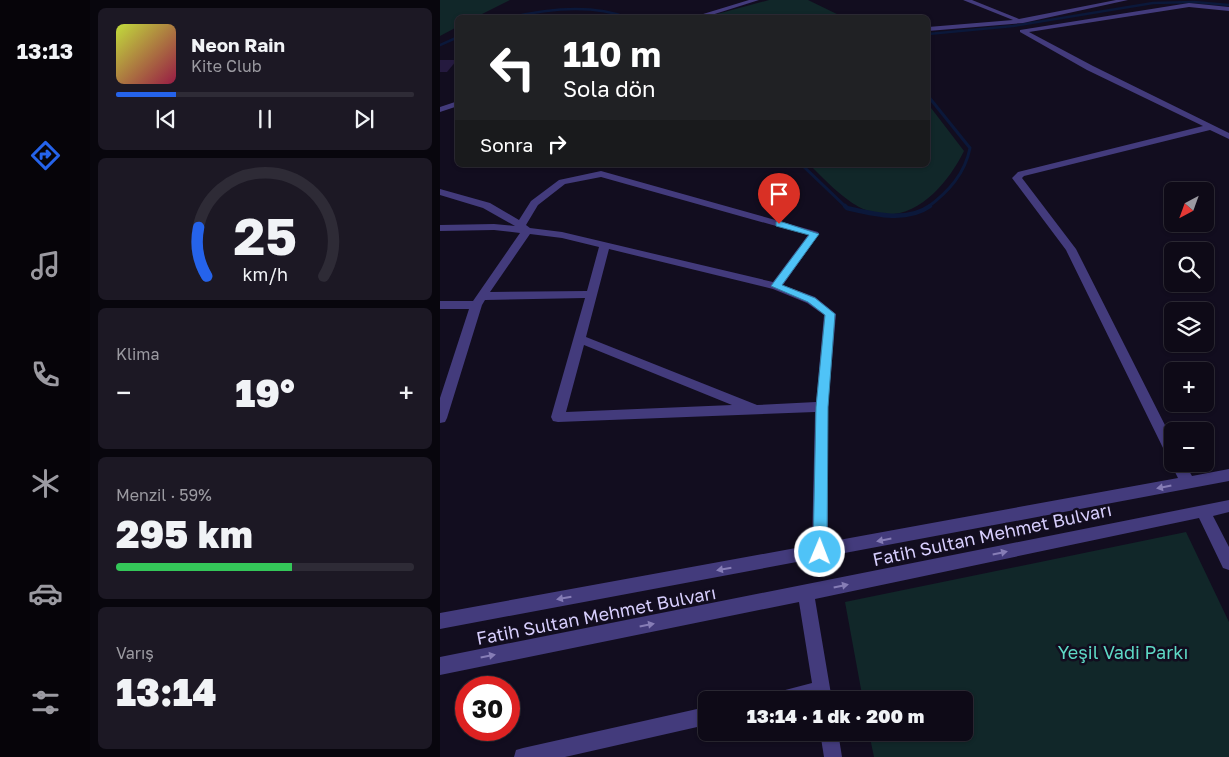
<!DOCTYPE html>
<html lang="tr">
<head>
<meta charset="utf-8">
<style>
	body { margin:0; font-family:"Golos Text",sans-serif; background:#1c1824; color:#f1f3f6; height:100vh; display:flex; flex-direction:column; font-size:19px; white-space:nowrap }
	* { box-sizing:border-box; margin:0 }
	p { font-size:16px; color:#9b9aa1 }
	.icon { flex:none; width:28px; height:28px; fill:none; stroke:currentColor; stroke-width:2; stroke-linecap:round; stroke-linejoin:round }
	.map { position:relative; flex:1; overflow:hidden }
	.panel { display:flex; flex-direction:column; gap:8px; padding:8px; background:#08060d; width:350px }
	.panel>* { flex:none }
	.banner { position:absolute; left:15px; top:15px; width:475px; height:152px; border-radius:8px; box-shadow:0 1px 4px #0004,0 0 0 1px #2e2b36; background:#202124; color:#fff; overflow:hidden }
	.needle { width:32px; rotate:221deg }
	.fabs { position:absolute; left:724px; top:182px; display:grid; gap:10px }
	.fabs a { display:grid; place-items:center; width:50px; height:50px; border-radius:8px; background:#0e0a17; box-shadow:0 1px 4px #0004,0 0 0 1px #2e2b36; font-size:25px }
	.speed { position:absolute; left:15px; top:676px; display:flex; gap:10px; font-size:25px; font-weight:700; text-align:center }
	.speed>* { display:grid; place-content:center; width:65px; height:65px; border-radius:50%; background:#0e0a17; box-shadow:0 1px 4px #0004,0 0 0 1px #2e2b36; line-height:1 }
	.speed .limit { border:8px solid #d22; background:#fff; color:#111 }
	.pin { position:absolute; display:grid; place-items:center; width:42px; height:42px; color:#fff; margin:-51px -21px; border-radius:50% 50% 50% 0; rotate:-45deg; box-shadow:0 0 5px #0007 }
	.pin .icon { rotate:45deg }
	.me { position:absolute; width:55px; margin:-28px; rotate:1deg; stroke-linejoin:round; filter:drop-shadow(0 0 4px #0008) }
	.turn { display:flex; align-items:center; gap:18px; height:105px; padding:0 25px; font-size:22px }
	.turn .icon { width:65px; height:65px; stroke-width:2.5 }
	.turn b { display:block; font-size:35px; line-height:42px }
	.then { display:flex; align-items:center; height:48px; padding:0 25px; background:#0003; gap:10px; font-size:19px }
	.big { font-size:38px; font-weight:800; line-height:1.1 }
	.panel .widget { flex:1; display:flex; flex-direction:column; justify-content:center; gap:8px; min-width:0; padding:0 18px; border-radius:8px; background:#1c1824 }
	.panel .dial { align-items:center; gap:0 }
	.dial svg { height:130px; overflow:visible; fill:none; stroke:#2e2b36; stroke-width:7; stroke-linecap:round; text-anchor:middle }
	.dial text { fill:#f1f3f6; stroke:none }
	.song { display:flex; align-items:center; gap:15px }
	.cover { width:60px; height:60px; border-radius:8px; background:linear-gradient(135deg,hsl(70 70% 55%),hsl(340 70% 35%)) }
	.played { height:5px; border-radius:2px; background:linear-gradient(90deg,#2563eb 20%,#2e2b36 20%) }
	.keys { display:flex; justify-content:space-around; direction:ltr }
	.heat { display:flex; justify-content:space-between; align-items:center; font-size:28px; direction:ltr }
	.charge { height:8px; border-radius:4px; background:linear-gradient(90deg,#34c759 59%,#2e2b36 0) }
	.trip { position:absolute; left:258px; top:691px; width:275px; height:50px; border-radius:8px; background:#0e0a17; box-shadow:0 1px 4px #0004,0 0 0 1px #2e2b36; font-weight:800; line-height:50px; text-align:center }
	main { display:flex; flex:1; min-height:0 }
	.menu { display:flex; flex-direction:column; width:90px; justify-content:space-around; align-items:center; background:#060409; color:#9b9aa1 }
	.menu .icon { width:35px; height:35px }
	.menu .active { color:#2563eb }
	.menu b { font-size:22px; color:#f1f3f6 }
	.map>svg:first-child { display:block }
	.green { fill:#112729 }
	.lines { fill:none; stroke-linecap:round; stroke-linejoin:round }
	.stream-far2 { stroke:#0b183a; stroke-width:2.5 }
	.stream-far1 { stroke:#0b183a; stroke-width:3 }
	.stream { stroke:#0b183a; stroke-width:4.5 }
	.building { fill:#251a3f }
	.minor { fill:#433b7c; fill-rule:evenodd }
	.oneway { fill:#867db6 }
	.route { fill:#4fc3f7; stroke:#337fa1 }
	.labels { text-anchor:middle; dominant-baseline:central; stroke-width:5; stroke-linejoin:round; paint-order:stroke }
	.near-street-label { font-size:18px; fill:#d7cefd; stroke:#120d1f }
	.near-park-label { font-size:18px; fill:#5ed9c5; stroke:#120d1f }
</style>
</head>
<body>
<main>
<nav class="menu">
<b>13:13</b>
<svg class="icon active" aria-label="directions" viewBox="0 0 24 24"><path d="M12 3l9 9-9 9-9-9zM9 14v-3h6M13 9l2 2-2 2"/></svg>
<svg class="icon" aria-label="music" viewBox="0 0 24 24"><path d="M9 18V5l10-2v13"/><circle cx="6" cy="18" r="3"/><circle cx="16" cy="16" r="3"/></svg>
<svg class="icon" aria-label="phone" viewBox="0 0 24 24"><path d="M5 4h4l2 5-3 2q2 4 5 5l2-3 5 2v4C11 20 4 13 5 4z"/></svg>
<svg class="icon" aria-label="climate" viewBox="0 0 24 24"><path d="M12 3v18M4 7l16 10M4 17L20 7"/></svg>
<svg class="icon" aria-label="car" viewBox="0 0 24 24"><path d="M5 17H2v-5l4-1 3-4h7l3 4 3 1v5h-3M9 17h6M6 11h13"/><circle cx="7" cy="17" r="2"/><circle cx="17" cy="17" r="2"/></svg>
<svg class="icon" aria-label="filters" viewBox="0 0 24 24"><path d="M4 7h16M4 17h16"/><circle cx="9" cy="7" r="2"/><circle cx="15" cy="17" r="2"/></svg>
</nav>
<section class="panel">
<div class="widget">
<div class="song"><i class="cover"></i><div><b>Neon Rain</b><p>Kite Club</p></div></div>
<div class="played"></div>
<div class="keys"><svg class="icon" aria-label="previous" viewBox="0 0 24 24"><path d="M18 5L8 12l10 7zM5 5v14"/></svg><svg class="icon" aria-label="pause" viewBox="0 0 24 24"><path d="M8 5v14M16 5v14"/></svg><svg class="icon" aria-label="next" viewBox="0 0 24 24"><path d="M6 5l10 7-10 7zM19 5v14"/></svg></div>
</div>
<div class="widget dial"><svg viewBox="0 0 100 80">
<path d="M14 69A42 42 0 1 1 86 69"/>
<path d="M14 69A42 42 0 0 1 9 39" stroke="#2563eb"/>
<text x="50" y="56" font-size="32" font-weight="700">25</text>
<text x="50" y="72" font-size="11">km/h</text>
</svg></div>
<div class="widget"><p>Klima</p>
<div class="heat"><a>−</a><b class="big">19°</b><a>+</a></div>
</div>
<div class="widget"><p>Menzil · 59%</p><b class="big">295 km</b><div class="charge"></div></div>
<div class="widget"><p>Varış</p><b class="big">13:14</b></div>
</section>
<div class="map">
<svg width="789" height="757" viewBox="0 0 789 757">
	<rect width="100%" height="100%" fill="#120d1f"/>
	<g class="green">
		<path d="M0,0H70L36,17L18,18L17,27L0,36Z"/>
		<path d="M329,0H368L403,17H266Z"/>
		<path d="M488,104L524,151C505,189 467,232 419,207C401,197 385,180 370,165H488Z"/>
		<path d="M746,532L789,622V757H434L429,733L524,732V700H423L405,602Z"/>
	</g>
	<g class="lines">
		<g class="stream-far2">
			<path d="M68,18C106,9 151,3 188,18"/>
			<path d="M488,34L573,26L713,3L754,2L789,5"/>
			<path d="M0,45L18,37"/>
		</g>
		<g class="stream-far1">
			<path d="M488,96L530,148C525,174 508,192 488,207"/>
			<path d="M362,165L406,207"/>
		</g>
		<path class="stream" d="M405,206L407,208C433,214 466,223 490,206"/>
	</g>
	<path class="building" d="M0,60H17L7,72H0Z"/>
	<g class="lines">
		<g class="minor">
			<path d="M309,0H319L262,18H250Z"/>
			<path d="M523,0H532L579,19L676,0H688L583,23L488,31V27L573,20Z"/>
			<path d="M749,3L789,7V11L749,7L589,32L653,66L789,133V139L770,130L584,176L582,178L636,249L732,439V458L727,456L725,452L626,250L572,178L578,172L763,126L647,70L580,32V30Z"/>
			<path d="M18,101V106L0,112V107Z"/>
			<path d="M161,171L378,232L379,234L343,285L375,297L396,314L388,407V542L738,478L731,464L732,461V464H745L752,476L789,469V481L0,629V613L372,545L375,412L118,422L113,421L111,417L145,298L45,300L42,305L7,418L5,422L0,423V398L29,309H0V301H33L80,233L54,230L0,231V225L54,224L75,226L43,208L0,195V189L50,203L79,220L91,201L119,180ZM161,177L368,235L333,282L122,232L90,228L86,225L98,205L125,184ZM90,234L122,238L159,247L147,291L50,292ZM169,249L333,289L367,303L384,315L376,402L317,405L146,337ZM144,345L292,405L126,412Z"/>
			<path d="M789,500V512L773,516L789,547V570L783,568L759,518L375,599L392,700H327L330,694L372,683L359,602L0,675V657Z"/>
			<path d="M266,707V725L125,757H74L76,750L83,748Z"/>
			<path d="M380,732H398L402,757H384Z"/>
		</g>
	</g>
	<defs><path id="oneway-solid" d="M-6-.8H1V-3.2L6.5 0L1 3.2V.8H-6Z" transform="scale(1.25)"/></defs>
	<g class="oneway">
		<use href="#oneway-solid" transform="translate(724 487) rotate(169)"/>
		<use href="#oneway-solid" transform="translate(444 540) rotate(169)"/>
		<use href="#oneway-solid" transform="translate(560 553) rotate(-12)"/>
		<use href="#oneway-solid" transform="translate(284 569) rotate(170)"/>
		<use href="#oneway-solid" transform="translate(401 586) rotate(-12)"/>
		<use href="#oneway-solid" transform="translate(124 598) rotate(170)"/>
		<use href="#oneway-solid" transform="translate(207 625) rotate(-11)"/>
		<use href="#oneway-solid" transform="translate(48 656) rotate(-11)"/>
	</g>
	<path class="route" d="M339,221L379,234L342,285L375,298L395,314L388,407L387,552L385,556L380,558L375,556L373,552L376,407L385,315L368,302L331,286L369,235L336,226V222Z"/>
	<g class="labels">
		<g class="near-street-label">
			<text transform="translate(552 534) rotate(-12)">Fatih Sultan Mehmet Bulvarı</text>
			<text transform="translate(156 615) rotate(-11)">Fatih Sultan Mehmet Bulvarı</text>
		</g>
		<g class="near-park-label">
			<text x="683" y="652">Yeşil Vadi Parkı</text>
		</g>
	</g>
</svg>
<div class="fabs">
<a><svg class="needle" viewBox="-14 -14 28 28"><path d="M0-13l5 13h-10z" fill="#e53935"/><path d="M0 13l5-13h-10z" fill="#9b9aa1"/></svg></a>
<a><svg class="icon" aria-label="search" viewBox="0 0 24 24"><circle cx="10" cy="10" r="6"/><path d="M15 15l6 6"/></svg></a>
<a><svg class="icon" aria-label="layers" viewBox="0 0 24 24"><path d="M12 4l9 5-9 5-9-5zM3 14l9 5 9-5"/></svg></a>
<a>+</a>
<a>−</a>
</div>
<div class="speed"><div class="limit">30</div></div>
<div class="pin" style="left:339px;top:224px;background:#d93025"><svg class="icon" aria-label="arrive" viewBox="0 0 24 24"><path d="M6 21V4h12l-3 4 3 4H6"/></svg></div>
<svg class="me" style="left:380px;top:552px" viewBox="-20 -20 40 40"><circle r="17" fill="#4fc3f7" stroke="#fff" stroke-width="3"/><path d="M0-11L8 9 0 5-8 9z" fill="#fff"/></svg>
<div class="trip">13:14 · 1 dk · 200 m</div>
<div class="banner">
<div class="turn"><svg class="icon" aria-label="left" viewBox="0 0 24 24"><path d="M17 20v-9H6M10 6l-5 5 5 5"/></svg><div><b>110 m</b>Sola dön</div></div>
<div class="then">Sonra<svg class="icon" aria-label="right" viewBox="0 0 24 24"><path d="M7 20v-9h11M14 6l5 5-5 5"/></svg></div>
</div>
</div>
</main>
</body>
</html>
